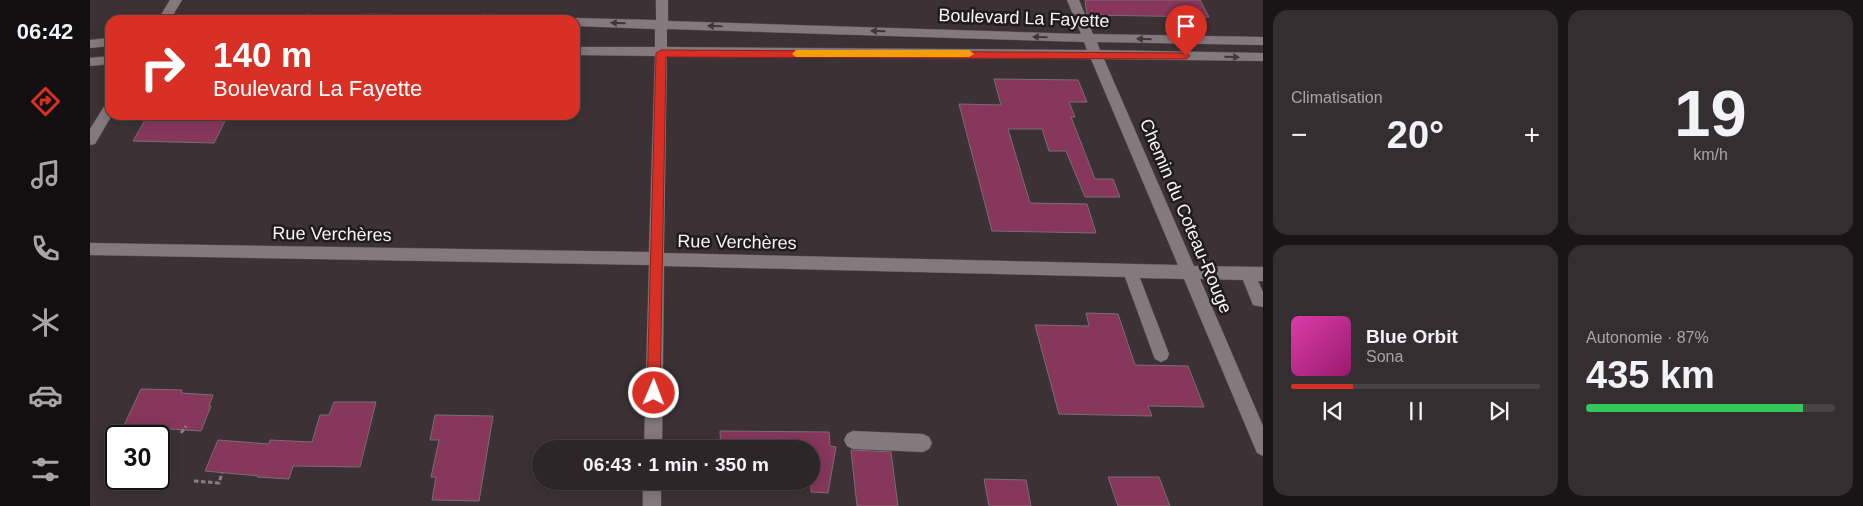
<!DOCTYPE html>
<html lang="fr">
<head>
<meta charset="utf-8">
<style>
	body { margin:0; font-family:Arial,sans-serif; background:#352e30; color:#f1f3f6; height:100vh; display:flex; flex-direction:column; font-size:19px; white-space:nowrap }
	* { box-sizing:border-box; margin:0 }
	p { font-size:16px; color:#a7a5a8 }
	.icon { flex:none; width:28px; height:28px; fill:none; stroke:currentColor; stroke-width:2; stroke-linecap:round; stroke-linejoin:round }
	.map { position:relative; flex:1; overflow:hidden }
	.panel { display:flex; flex-direction:column; gap:10px; padding:10px; background:#191516; width:600px }
	.panel>* { flex:none }
	.hud { position:absolute; left:15px; top:15px; width:475px; height:105px; border-radius:15px; box-shadow:0 2px 12px #0003,0 0 0 1px #484345; background:#d93025; color:#fff; overflow:hidden }
	.speed { position:absolute; left:15px; top:425px; display:flex; gap:10px; font-size:25px; font-weight:700; text-align:center }
	.speed>* { display:grid; place-content:center; width:65px; height:65px; border-radius:50%; background:#2d2628; box-shadow:0 2px 12px #0003,0 0 0 1px #484345; line-height:1 }
	.speed .limit { border:2px solid #111; border-radius:8px; background:#fff; color:#111 }
	.pin { position:absolute; display:grid; place-items:center; width:42px; height:42px; color:#fff; margin:-51px -21px; border-radius:50% 50% 50% 0; rotate:-45deg; box-shadow:0 0 5px #0007 }
	.pin .icon { rotate:45deg }
	.me { position:absolute; width:55px; margin:-28px; rotate:1deg; stroke-linejoin:round; filter:drop-shadow(0 0 4px #0008) }
	.turn { display:flex; align-items:center; gap:18px; height:105px; padding:0 25px; font-size:22px }
	.turn .icon { width:65px; height:65px; stroke-width:2.5 }
	.turn b { display:block; font-size:35px; line-height:42px }
	.big { font-size:38px; font-weight:700; line-height:1.1 }
	.panel .tile { flex:1; display:flex; flex-direction:column; justify-content:center; gap:8px; min-width:0; padding:0 18px; border-radius:15px; background:#352e30 }
	.panel .dial { align-items:center; gap:0 }
	.dial b { font-size:65px; line-height:1 }
	.song { display:flex; align-items:center; gap:15px }
	.cover { width:60px; height:60px; border-radius:8px; background:linear-gradient(135deg,hsl(320 70% 55%),hsl(320 70% 35%)) }
	.played { height:5px; border-radius:2px; background:linear-gradient(90deg,#d93025 25%,#484345 25%) }
	.keys { display:flex; justify-content:space-around; direction:ltr }
	.heat { display:flex; justify-content:space-between; align-items:center; font-size:28px; direction:ltr }
	.charge { height:8px; border-radius:4px; background:linear-gradient(90deg,#34c759 87%,#484345 0) }
	.panel .tiles { flex:1; display:grid; gap:10px; grid-template-columns:repeat(2,1fr) }
	.trip { position:absolute; left:442px; top:440px; width:288px; height:50px; border-radius:25px; background:#2d2628; box-shadow:0 2px 12px #0003,0 0 0 1px #484345; font-weight:700; line-height:50px; text-align:center }
	main { display:flex; flex:1; min-height:0 }
	.tab-bar { display:flex; flex-direction:column; width:90px; justify-content:space-around; align-items:center; background:#120f10; color:#a7a5a8 }
	.tab-bar .icon { width:35px; height:35px }
	.tab-bar .current { color:#d93025 }
	.tab-bar b { font-size:22px; color:#f1f3f6 }
	.map>svg:first-child { display:block }
	.building { fill:#86375b; stroke:#796e72 }
	.lines { fill:none; stroke-linecap:round; stroke-linejoin:round }
	.minor-casing { stroke:#564e51; stroke-width:1 }
	.path-far1 { stroke:#898084; stroke-width:2.5; stroke-dasharray:3 2; stroke-linecap:butt }
	.path { stroke:#898084; stroke-width:3; stroke-dasharray:4.5 2.5; stroke-linecap:butt }
	.minor { fill:#84797d; fill-rule:evenodd }
	.oneway { fill:#3e373a }
	.route { fill:#d93025; stroke:#8d1f18 }
	.slow { fill:#f59e0b }
	.labels { text-anchor:middle; dominant-baseline:central; stroke-width:5; stroke-linejoin:round; paint-order:stroke }
	.street-label { font-size:18px; fill:#f9f3f5; stroke:#201b1d }
</style>
</head>
<body>
<main>
<nav class="tab-bar">
<b>06:42</b>
<svg class="icon current" aria-label="directions" viewBox="0 0 24 24"><path d="M12 3l9 9-9 9-9-9zM9 14v-3h6M13 9l2 2-2 2"/></svg>
<svg class="icon" aria-label="music" viewBox="0 0 24 24"><path d="M9 18V5l10-2v13"/><circle cx="6" cy="18" r="3"/><circle cx="16" cy="16" r="3"/></svg>
<svg class="icon" aria-label="phone" viewBox="0 0 24 24"><path d="M5 4h4l2 5-3 2q2 4 5 5l2-3 5 2v4C11 20 4 13 5 4z"/></svg>
<svg class="icon" aria-label="climate" viewBox="0 0 24 24"><path d="M12 3v18M4 7l16 10M4 17L20 7"/></svg>
<svg class="icon" aria-label="car" viewBox="0 0 24 24"><path d="M5 17H2v-5l4-1 3-4h7l3 4 3 1v5h-3M9 17h6M6 11h13"/><circle cx="7" cy="17" r="2"/><circle cx="17" cy="17" r="2"/></svg>
<svg class="icon" aria-label="filters" viewBox="0 0 24 24"><path d="M4 7h16M4 17h16"/><circle cx="9" cy="7" r="2"/><circle cx="15" cy="17" r="2"/></svg>
</nav>
<div class="map">
<svg width="1173" height="506" viewBox="0 0 1173 506">
	<rect width="100%" height="100%" fill="#3c3236"/>
	<g class="building">
		<path d="M995,0H1110L1119,17L997,15Z"/>
		<path d="M904,79L988,80L997,102H979L985,117H981L1005,179H1023L1030,197H995L976,151H959L952,129H918L940,203L997,204L1006,233L902,231L869,104L911,105Z"/>
		<path d="M58,115H138L124,143L43,141Z"/>
		<path d="M996,313L1028,314L1045,365L1098,366L1114,407L1058,406L1062,416L969,414L945,325L999,326Z"/>
		<path d="M51,389L92,390L91,393L123,395L119,406H121L111,431L80,429L77,436H29Z"/>
		<path d="M244,402H286L270,467L203,466L199,479L167,477L168,476L115,471L128,440L179,444L180,440L222,442L230,415H239Z"/>
		<path d="M345,415L403,416L389,501L342,500L346,477H341L349,440H340Z"/>
		<path d="M630,431L739,432L740,446L746,447L738,493L721,492V449H631Z"/>
		<path d="M761,450L801,452L808,506H767Z"/>
		<path d="M1018,477H1069L1080,506H1028Z"/>
		<path d="M894,479L936,480L941,506H899Z"/>
	</g>
	<g class="lines">
		<defs>
			<g id="minor">
				<path d="M80,0H92L80,20H68Z"/>
				<path d="M566,0H578V21L991,34L977,0H989L1003,34L1173,37V45L1007,42L1010,50L1173,53V61L1014,59L1104,266L1173,267V281H1168L1173,292V307L1163,305L1153,280L1110,279L1173,426V456L1167,453L1094,279L1050,278L1079,354L1077,359L1071,362L1065,359L1063,354L1035,277L574,266L572,449H554L559,265L0,255V243L559,252L565,56L485,55V47H565V29L485,26V20H480L485,18L566,20ZM577,29L994,42L997,50L577,47ZM577,56L1001,59L1088,265L574,253Z"/>
				<path d="M280,14L380,16L386,20H227L233,16Z"/>
				<path d="M20,38V46L0,48V40Z"/>
				<path d="M20,56V64L0,66V58Z"/>
				<path d="M20,103V115H22L5,144L0,145V129L15,105Z"/>
				<path d="M763,431L833,434L839,437L842,443L839,449L833,452L763,449L757,446L754,440L757,434Z"/>
				<rect x="553" y="481" width="18" height="25"/>
			</g>
		</defs>
		<use href="#minor" class="minor-casing"/>
		<g class="path-far1">
			<path d="M392,15L473,16"/>
			<path d="M116,20L221,15"/>
		</g>
		<g class="path">
			<path d="M91,433L96,426"/>
			<path d="M104,481L129,483L132,473"/>
		</g>
		<use href="#minor" class="minor"/>
	</g>
	<defs><path id="oneway-solid" d="M-6-.8H1V-3.2L6.5 0L1 3.2V.8H-6Z" transform="scale(1.25)"/></defs>
	<g class="oneway">
		<use href="#oneway-solid" transform="translate(528 23) rotate(-179)"/>
		<use href="#oneway-solid" transform="translate(625 26) rotate(-178)"/>
		<use href="#oneway-solid" transform="translate(788 31) rotate(-178)"/>
		<use href="#oneway-solid" transform="translate(950 37) rotate(-178)"/>
		<use href="#oneway-solid" transform="translate(1054 39) rotate(-179)"/>
		<use href="#oneway-solid" transform="translate(1142 57) rotate(1)"/>
	</g>
	<path class="route" d="M571,50L1096,53L1100,56L1096,59L576,57L570,393L568,397L564,399L559,397L557,393L566,53Z"/>
	<path class="slow" d="M706,50H879L884,54L879,57H706L702,54Z"/>
	<g class="labels">
		<g class="street-label">
			<text transform="translate(934 18) rotate(2)">Boulevard La Fayette</text>
			<text transform="translate(1096 216) rotate(67)">Chemin du Coteau-Rouge</text>
			<text transform="translate(242 234) rotate(1)">Rue Verchères</text>
			<text transform="translate(647 242) rotate(1)">Rue Verchères</text>
		</g>
	</g>
</svg>
<div class="speed"><div class="limit">30</div></div>
<div class="pin" style="left:1096px;top:56px;background:#d93025"><svg class="icon" aria-label="arrive" viewBox="0 0 24 24"><path d="M6 21V4h12l-3 4 3 4H6"/></svg></div>
<svg class="me" style="left:564px;top:393px" viewBox="-20 -20 40 40"><circle r="17" fill="#d93025" stroke="#fff" stroke-width="3"/><path d="M0-11L8 9 0 5-8 9z" fill="#fff"/></svg>
<div class="trip">06:43 · 1 min · 350 m</div>
<div class="hud">
<div class="turn"><svg class="icon" aria-label="right" viewBox="0 0 24 24"><path d="M7 20v-9h11M14 6l5 5-5 5"/></svg><div><b>140 m</b>Boulevard La Fayette</div></div>
</div>
</div>
<section class="panel">
<div class="tiles">
<div class="tile"><p>Climatisation</p>
<div class="heat"><a>−</a><b class="big">20°</b><a>+</a></div>
</div>
<div class="tile dial"><b>19</b><p>km/h</p></div>
<div class="tile">
<div class="song"><i class="cover"></i><div><b>Blue Orbit</b><p>Sona</p></div></div>
<div class="played"></div>
<div class="keys"><svg class="icon" aria-label="previous" viewBox="0 0 24 24"><path d="M18 5L8 12l10 7zM5 5v14"/></svg><svg class="icon" aria-label="pause" viewBox="0 0 24 24"><path d="M8 5v14M16 5v14"/></svg><svg class="icon" aria-label="next" viewBox="0 0 24 24"><path d="M6 5l10 7-10 7zM19 5v14"/></svg></div>
</div>
<div class="tile"><p>Autonomie · 87%</p><b class="big">435 km</b><div class="charge"></div></div>
</div>
</section>
</main>
</body>
</html>
